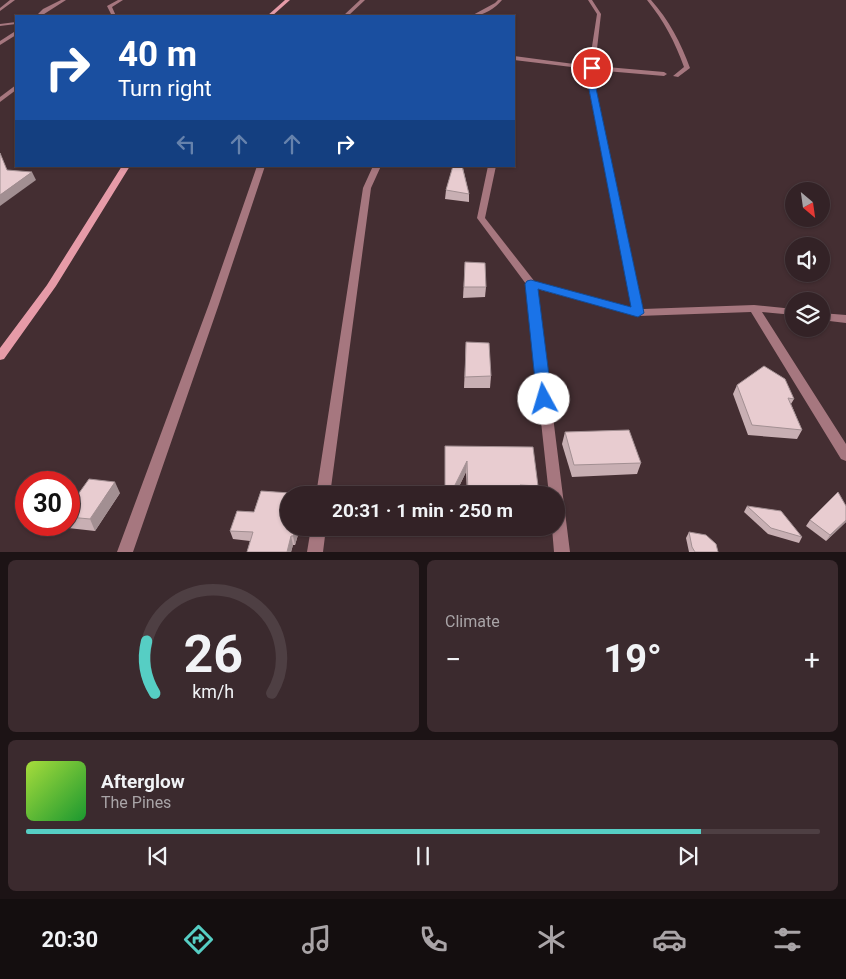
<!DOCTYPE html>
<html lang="en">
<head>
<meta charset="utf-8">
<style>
	body { margin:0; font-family:Roboto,sans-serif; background:#3b2a2e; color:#f1f3f6; height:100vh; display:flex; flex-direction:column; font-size:19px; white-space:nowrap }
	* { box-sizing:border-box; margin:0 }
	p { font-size:16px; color:#a9a4a7 }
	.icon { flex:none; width:28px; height:28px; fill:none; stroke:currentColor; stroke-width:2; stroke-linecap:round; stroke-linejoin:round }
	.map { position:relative; height:552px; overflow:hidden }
	.details { display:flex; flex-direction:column; gap:8px; padding:8px; background:#1c1315; flex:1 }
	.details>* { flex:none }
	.top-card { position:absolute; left:15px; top:15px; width:500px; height:152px; border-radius:0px; box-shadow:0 1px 4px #0004,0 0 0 1px #4e3f43; background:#1a4fa0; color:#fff; overflow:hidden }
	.needle { width:32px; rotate:151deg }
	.buttons { position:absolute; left:785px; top:182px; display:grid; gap:10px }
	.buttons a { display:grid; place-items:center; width:45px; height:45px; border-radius:50%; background:#332226; box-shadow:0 1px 4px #0004,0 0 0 1px #4e3f43; font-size:25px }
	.speed { position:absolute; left:15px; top:471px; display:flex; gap:10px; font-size:25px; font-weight:700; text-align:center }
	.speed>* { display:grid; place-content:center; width:65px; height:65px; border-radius:50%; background:#332226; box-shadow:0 1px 4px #0004,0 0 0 1px #4e3f43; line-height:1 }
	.speed .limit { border:8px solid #d22; background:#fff; color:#111 }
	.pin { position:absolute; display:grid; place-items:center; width:42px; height:42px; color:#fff; margin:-21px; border:2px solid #fff; border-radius:50%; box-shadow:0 1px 5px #0007 }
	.me { position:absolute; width:55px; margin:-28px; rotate:354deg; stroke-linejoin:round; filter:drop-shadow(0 0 4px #0008) }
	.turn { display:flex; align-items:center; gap:18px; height:105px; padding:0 20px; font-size:22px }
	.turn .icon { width:65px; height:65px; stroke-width:2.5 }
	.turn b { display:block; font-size:35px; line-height:42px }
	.lanes { display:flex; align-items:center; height:48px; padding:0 20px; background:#0003; justify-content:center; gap:25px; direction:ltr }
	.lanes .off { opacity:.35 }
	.big { font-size:38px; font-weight:700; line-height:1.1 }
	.details .widget { flex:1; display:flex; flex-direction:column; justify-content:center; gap:8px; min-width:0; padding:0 18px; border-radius:8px; background:#3b2a2e }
	.details .dial { align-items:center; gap:0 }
	.dial svg { height:130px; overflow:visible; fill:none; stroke:#4e3f43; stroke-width:7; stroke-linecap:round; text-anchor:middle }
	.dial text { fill:#f1f3f6; stroke:none }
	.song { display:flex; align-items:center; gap:15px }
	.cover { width:60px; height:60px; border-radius:8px; background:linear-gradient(135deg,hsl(80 70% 55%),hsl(130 70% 35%)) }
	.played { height:5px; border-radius:2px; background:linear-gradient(90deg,#56cec4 85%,#4e3f43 85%) }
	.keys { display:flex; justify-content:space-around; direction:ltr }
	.heat { display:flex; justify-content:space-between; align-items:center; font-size:28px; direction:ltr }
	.details .tiles { flex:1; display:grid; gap:8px; grid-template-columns:1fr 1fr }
	.widget:last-child { grid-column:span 2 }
	.trip { position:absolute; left:280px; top:486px; width:285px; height:50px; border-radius:25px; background:#332226; box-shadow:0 1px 4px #0004,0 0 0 1px #4e3f43; font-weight:700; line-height:50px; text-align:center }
	.tab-bar { display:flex; height:80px; justify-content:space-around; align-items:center; background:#140e0f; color:#a9a4a7 }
	.tab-bar .icon { width:35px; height:35px }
	.tab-bar .on { color:#56cec4 }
	.tab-bar b { font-size:22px; color:#f1f3f6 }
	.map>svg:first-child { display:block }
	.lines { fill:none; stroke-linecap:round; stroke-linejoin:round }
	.street { fill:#a6777f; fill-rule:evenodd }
	.secondary { fill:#e69ba8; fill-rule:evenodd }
	.wall { fill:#c8afb3 }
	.shaded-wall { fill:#a28f92 }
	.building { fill:#e8ccd0; stroke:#a28f92 }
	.route { fill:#1a73e8; stroke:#114b97 }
</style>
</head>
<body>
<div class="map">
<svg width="846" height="552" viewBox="0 0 846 552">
	<rect width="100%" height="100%" fill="#442e32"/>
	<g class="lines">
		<g class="street">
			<path d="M10,0H15L0,11V8Z"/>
			<path d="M61,0H66L41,16H36L43,9Z"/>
			<path d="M118,0H123L112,7L116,16H112L107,6Z"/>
			<path d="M360,0H365L348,16H343Z"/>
			<path d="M498,0H502C496,8 481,17 471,16L495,3Z"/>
			<path d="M588,0H592L601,14L595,66L664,72L667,74L664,76L594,70L593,79L643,309L754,305L794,309V315L762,312L846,444V461L841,459L751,312L638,316L537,289L570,552H554L552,528H556V495H549L526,284L477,218L488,166H496L485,218L535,282L632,308L587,79L588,69L514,60V56L589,66L597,14Z"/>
			<path d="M647,0H651C669,20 681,43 690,68L678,77L673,76L684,67C675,42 664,21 647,0Z"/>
			<path d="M16,22V24L0,26V24Z"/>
			<path d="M14,32H16V35L0,45V41Z"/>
			<path d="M16,85V90L0,102V97Z"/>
			<path d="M257,166H265L219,304L133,552H117L209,304Z"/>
			<path d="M373,166H381L371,188L330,495H316L363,188Z"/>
			<path d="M821,313L846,315V323L821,320Z"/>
			<path d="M311,528H326L323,552H307Z"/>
		</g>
		<g class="secondary">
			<path d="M285,0H290L272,16H267Z"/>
			<path d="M122,166H130L56,286L4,359L0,360V348L47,285Z"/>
		</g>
	</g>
	<g class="wall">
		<path d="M453,166H464L463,168L469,194V202L445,199L446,190Z"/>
		<path d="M465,262L486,287L485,297L463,298Z"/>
		<path d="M466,342L491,376L490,388H464Z"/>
		<path d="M737,385L794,399L791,404L802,430L797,439L748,435L733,394Z"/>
		<path d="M565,432L641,463L637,474L572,477L562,444Z"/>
		<path d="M445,446L538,486L536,495H467L466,472L455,495H445Z"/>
		<path d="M261,491L305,494V495H289V528H300L295,545H293L291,552H247L250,541L233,539L230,531L237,511L254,512Z"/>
		<path d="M120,493L95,531L68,528L67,525H69V507Z"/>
		<path d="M747,506L802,537L799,543L768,534L744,512Z"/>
		<path d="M846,506V522L826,541L806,526L810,520Z"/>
		<path d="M468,528H522V530L468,529Z"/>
		<path d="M689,532L718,552H689L686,538Z"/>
	</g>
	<g class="shaded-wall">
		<path d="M32,172L36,180L0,206V195Z"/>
		<path d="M467,461L466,472L455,495H450Z"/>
		<path d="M115,482L120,493L95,531L90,519Z"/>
		<path d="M846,520V522L826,541L830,535Z"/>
		<path d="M296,528H300L295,545L293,536Z"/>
		<path d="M291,536L293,545L291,552H287Z"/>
	</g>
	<g class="building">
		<path d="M0,153L7,170L32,172L0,195Z"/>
		<path d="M453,166H462L469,194L446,190Z"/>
		<path d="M465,262L485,263L486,287H464Z"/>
		<path d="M466,342L489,343L491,376L465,377Z"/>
		<path d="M764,366L785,379L794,399L788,398L802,430L752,425L737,385Z"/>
		<path d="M629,430L641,463L574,465L565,432Z"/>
		<path d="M445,446L533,447L538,486L520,485L521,495H468L467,461L450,495H445Z"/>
		<path d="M89,479L115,482L90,519L69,517V507Z"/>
		<path d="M261,491L305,494V495H289V528H296L293,536H291L287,552H247L253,532L230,531L237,511L254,512Z"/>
		<path d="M838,492L846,506V520L830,535L810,520Z"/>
		<path d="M747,506L781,511L802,537L771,528Z"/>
		<path d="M689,532L706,535L716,544L718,552H695L692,547Z"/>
	</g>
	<path class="route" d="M592,66L595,68L594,79L644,313L638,317L538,289L552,399L550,403L544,404L539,403L537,399L525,284L527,281L531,280L631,307L587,79L588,68Z"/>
</svg>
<div class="buttons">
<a><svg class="needle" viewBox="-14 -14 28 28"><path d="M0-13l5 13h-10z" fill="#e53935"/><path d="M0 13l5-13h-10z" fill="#a9a4a7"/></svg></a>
<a><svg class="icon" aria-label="sound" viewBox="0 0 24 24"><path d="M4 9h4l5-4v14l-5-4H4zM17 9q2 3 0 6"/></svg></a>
<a><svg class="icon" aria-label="layers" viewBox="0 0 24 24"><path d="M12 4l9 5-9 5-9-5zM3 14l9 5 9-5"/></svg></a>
</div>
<div class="speed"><div class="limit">30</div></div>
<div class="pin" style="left:592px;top:68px;background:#d93025"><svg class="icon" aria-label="arrive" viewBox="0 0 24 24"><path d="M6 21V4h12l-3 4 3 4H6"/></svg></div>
<svg class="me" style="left:544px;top:399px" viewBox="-20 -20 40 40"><circle r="19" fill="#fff"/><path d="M0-13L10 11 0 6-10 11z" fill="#1a73e8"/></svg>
<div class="trip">20:31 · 1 min · 250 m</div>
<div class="top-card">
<div class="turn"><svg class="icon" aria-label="right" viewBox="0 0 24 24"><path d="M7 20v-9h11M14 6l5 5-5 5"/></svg><div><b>40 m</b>Turn right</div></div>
<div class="lanes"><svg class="icon off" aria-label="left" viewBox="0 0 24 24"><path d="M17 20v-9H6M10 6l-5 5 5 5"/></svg><svg class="icon off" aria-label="ahead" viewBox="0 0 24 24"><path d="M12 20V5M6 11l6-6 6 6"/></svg><svg class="icon off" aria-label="ahead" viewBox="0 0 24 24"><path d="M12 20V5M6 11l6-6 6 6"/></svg><svg class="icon" aria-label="right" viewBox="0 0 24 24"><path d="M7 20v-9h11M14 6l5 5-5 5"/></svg></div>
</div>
</div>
<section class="details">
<div class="tiles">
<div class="widget dial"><svg viewBox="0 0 100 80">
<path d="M14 69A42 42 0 1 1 86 69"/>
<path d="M14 69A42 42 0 0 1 9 37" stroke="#56cec4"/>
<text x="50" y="56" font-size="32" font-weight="700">26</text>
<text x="50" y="72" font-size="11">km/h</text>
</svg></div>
<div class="widget"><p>Climate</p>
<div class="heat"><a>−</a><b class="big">19°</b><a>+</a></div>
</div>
<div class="widget">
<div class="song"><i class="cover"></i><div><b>Afterglow</b><p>The Pines</p></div></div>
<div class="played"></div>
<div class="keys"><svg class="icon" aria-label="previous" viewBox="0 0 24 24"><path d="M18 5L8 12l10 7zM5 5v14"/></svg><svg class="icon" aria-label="pause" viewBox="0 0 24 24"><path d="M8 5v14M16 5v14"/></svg><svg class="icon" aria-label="next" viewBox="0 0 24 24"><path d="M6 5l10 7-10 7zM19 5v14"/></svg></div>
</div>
</div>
</section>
<nav class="tab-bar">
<b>20:30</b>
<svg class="icon on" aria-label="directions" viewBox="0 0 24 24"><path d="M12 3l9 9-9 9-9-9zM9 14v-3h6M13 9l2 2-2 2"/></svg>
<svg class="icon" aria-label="music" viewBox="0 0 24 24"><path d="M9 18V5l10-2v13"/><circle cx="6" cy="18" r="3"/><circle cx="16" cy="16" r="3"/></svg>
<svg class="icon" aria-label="phone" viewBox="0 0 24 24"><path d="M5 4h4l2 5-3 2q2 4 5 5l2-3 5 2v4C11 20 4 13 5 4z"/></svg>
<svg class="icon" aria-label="climate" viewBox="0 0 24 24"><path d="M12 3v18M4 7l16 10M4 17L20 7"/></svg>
<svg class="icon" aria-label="car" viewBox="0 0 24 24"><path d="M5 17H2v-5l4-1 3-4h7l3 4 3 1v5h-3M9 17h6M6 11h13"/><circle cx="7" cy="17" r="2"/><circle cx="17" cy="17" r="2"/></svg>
<svg class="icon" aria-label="filters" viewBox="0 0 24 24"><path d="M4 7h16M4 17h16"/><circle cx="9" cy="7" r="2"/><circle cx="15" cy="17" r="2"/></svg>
</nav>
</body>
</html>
